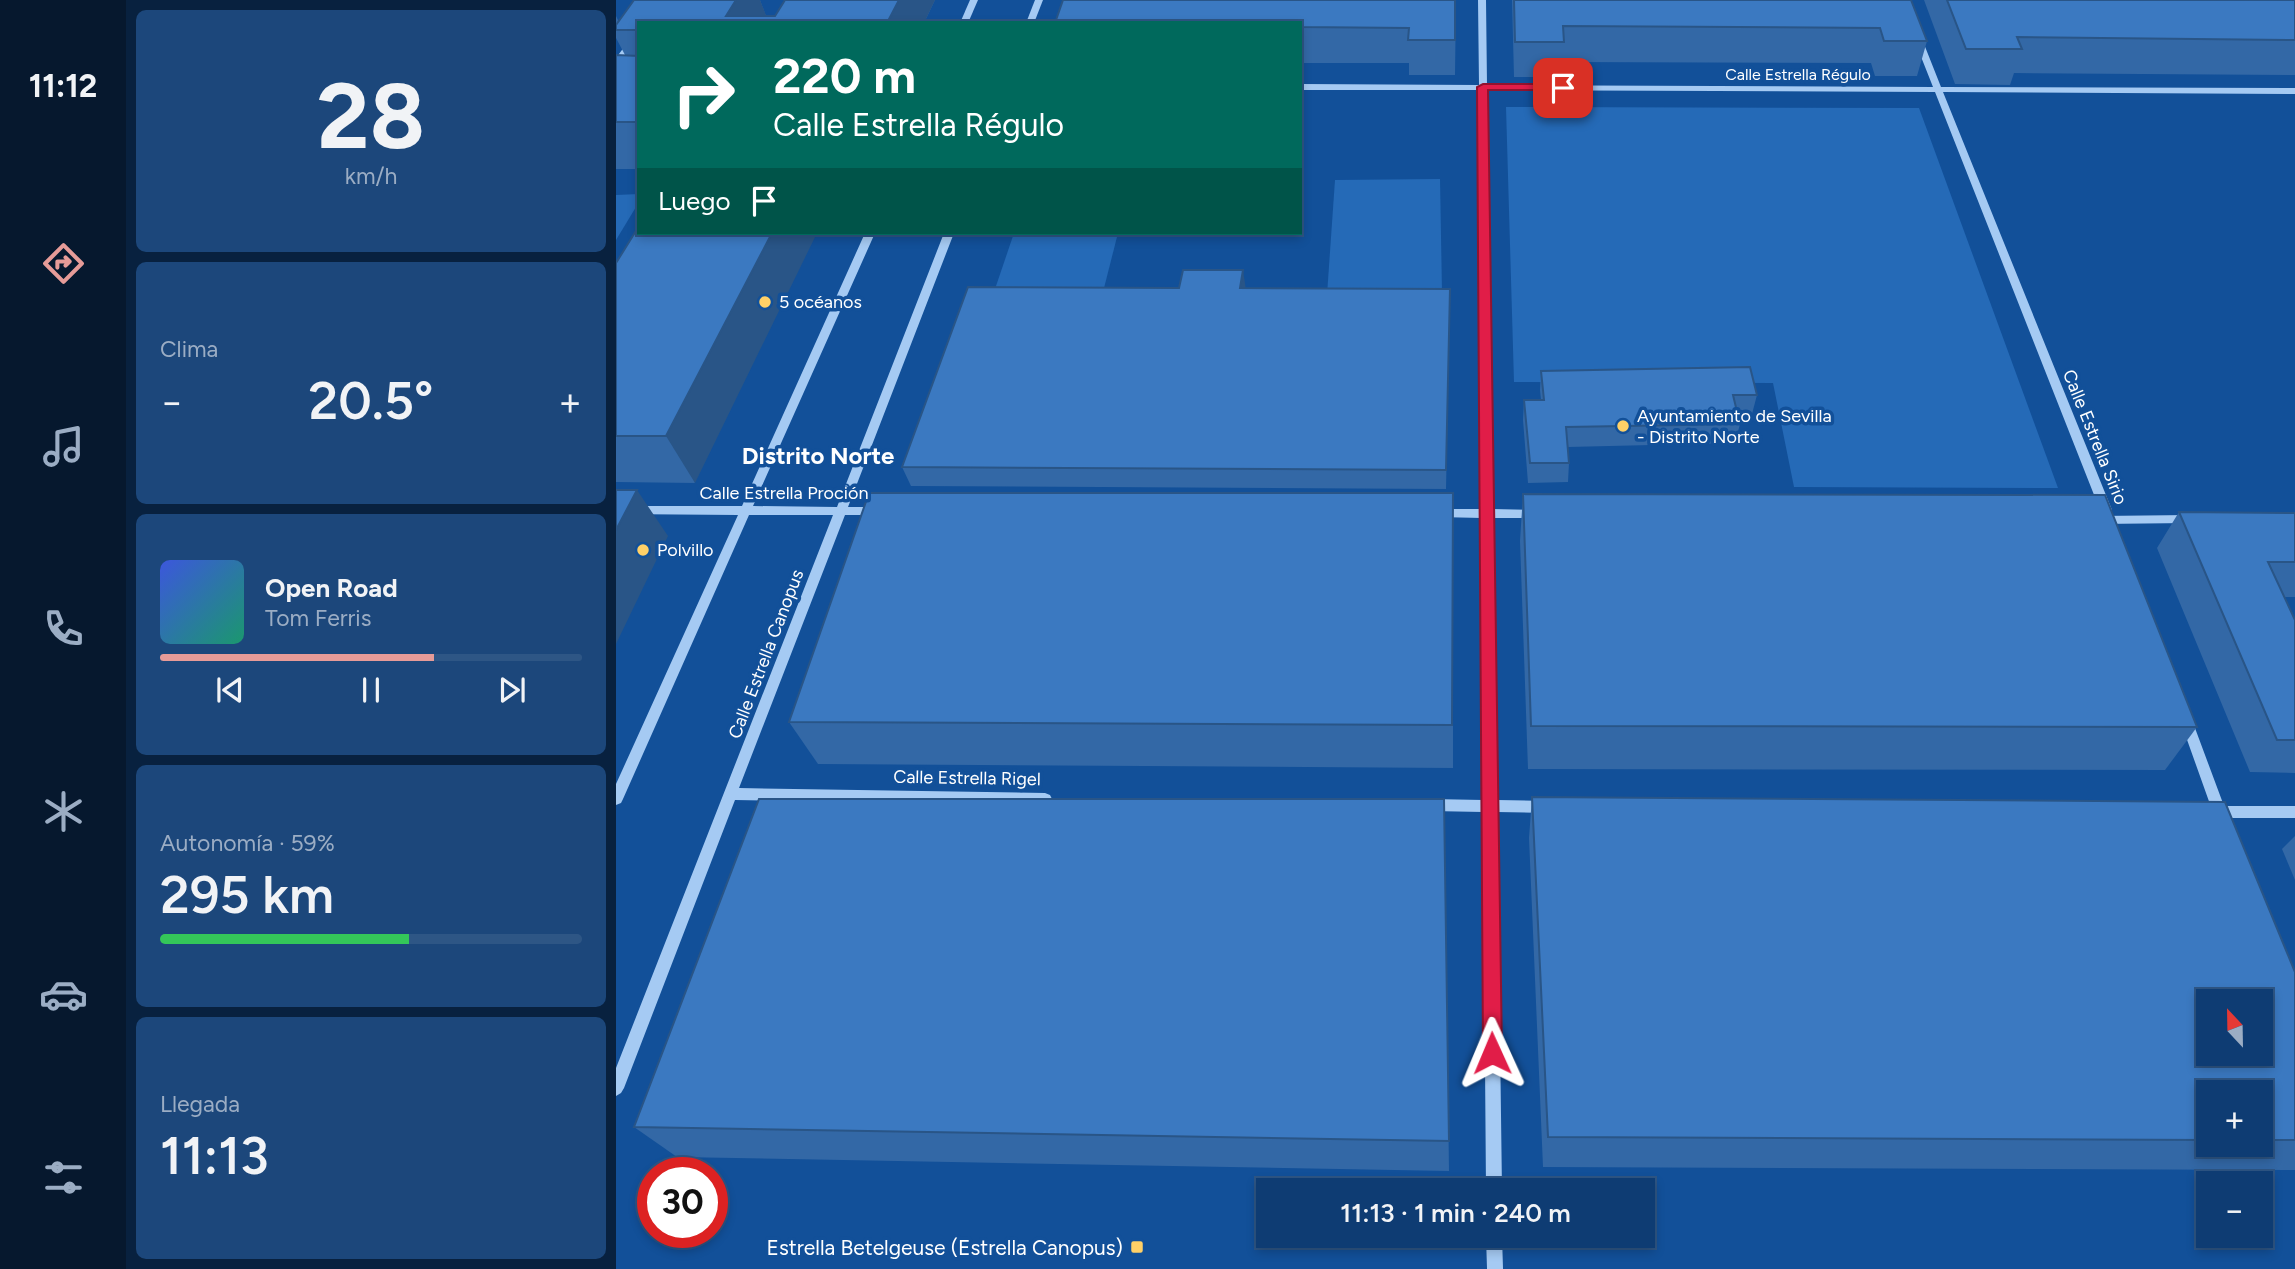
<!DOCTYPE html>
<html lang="es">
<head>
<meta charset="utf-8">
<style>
	body { margin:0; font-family:Figtree,sans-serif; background:#1c477b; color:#f1f3f6; height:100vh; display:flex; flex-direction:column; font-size:26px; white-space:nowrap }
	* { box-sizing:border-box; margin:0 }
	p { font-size:23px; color:#9badc4 }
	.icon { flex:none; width:38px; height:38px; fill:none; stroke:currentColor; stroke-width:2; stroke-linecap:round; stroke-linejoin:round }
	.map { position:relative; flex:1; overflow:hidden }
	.drawer { display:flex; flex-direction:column; gap:10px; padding:10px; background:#08213f; width:490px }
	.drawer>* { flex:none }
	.top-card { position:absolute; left:21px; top:21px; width:665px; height:214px; border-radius:0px; box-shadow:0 4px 10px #0003,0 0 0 2px #2e5685; background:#00695c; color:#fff; overflow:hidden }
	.needle { width:46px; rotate:338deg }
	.buttons { position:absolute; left:1580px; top:989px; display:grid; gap:14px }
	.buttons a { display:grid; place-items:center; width:77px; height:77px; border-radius:0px; background:#0e3c73; box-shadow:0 4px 10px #0003,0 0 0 2px #2e5685; font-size:35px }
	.speed { position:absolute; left:21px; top:1157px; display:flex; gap:14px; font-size:35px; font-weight:700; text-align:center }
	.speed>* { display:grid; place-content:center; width:91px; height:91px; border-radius:50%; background:#0e3c73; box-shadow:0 4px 10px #0003,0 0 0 2px #2e5685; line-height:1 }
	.speed .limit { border:10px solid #d22; background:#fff; color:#111 }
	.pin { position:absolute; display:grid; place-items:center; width:60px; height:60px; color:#fff; margin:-30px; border-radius:14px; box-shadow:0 4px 10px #0006 }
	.me { position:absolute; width:77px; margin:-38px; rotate:359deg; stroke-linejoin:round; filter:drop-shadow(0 0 5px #0008) }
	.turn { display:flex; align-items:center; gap:24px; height:147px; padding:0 21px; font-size:32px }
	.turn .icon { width:91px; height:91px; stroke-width:2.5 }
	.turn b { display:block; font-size:49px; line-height:60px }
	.then { display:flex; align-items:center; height:66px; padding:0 21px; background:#0003; gap:14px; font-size:26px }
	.big { font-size:52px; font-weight:600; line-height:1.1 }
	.drawer .tile { flex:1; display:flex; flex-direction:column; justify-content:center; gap:10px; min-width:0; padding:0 24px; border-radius:10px; background:#1c477b }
	.drawer .dial { align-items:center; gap:0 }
	.dial b { font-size:91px; line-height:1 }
	.song { display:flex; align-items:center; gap:21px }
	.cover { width:84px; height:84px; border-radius:10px; background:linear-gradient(135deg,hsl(230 70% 55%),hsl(160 70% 35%)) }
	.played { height:7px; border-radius:4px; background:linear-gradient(90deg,#e69b98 65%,#2e5685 65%) }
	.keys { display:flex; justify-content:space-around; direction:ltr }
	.heat { display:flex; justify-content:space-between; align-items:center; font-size:38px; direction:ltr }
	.charge { height:10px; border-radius:5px; background:linear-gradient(90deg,#34c759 59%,#2e5685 0) }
	.trip { position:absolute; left:640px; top:1178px; width:399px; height:70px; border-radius:0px; background:#0e3c73; box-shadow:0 4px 10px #0003,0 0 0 2px #2e5685; font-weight:600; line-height:70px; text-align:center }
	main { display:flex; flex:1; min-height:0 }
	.dock { display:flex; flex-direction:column; width:126px; justify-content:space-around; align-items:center; background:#06182e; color:#9badc4 }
	.dock .icon { width:49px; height:49px }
	.dock .current { color:#e69b98 }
	.dock b { font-size:32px; color:#f1f3f6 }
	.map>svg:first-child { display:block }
	.green { fill:#256ab7 }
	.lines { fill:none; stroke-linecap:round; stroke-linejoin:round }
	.minor { fill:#a5caf3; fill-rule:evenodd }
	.wall { fill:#3368a6; fill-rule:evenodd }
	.shaded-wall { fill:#295587 }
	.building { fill:#3b79c1; stroke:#295587; stroke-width:2; fill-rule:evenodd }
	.route { fill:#e11d48; stroke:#92132f; stroke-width:2 }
	.poi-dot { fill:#ffd067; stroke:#125099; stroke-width:2.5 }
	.labels { text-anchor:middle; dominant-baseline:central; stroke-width:7; stroke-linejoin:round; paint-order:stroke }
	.far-street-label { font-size:16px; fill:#fff; stroke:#125099 }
	.poi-label { font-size:18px; fill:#fff; stroke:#125099; text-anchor:start }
	.street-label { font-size:18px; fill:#fff; stroke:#125099 }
	.near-poi-label { font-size:21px; fill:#fff; stroke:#125099; text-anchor:end }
	.district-label { font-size:24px; font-weight:bold; fill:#fff; stroke:#125099 }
</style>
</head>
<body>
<main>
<nav class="dock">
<b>11:12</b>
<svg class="icon current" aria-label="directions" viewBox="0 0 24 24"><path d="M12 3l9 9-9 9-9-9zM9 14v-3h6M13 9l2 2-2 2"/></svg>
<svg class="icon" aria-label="music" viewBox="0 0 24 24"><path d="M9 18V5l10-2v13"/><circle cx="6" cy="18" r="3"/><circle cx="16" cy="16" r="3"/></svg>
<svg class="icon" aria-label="phone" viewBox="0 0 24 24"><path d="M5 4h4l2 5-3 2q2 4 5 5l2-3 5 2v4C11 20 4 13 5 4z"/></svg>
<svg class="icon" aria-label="climate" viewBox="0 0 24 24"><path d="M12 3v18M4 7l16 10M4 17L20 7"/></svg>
<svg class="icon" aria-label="car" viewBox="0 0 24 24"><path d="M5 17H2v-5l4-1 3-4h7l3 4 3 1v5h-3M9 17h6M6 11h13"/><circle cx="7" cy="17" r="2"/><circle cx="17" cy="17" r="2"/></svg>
<svg class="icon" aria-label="filters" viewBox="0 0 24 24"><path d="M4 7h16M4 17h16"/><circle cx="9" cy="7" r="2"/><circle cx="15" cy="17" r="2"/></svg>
</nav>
<section class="drawer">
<div class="tile dial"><b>28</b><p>km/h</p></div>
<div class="tile"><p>Clima</p>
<div class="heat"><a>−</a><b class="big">20.5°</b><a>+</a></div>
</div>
<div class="tile">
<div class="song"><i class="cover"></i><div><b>Open Road</b><p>Tom Ferris</p></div></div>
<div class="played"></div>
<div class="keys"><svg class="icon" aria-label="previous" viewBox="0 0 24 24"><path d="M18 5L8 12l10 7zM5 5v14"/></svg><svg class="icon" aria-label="pause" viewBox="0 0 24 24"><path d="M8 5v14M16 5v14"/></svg><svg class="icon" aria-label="next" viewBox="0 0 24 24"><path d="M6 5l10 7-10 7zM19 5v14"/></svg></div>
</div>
<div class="tile"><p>Autonomía · 59%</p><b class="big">295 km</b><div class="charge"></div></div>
<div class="tile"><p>Llegada</p><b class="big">11:13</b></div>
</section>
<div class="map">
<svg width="1679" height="1269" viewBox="0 0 1679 1269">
	<rect width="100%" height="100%" fill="#125099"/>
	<g class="green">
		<path d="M890,107L1303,108L1442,488L1178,487L1157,383L898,382Z"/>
		<path d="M824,179L826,293L711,295L719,180Z"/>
		<path d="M23,194V202L0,240V195Z"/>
		<path d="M398,233H502L487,292H378Z"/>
	</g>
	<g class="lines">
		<g class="minor">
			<path d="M354,0H362L352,23H344Z"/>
			<path d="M419,0H427L418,23H410Z"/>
			<path d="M862,0H870L871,85L1317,87L1298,39L1302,37L1306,39L1325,87L1679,88V94L1327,92L1496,510L1490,514L1484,510L1319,92L871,90L877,509L923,510L929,514L923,518H877L881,800L929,801L934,803L936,807L934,811L929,813L881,812L886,1190H870L867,812L815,811L810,809L808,805L810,801L815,799L867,800L866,518L822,517L816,513L822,509H865L863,90H684V84L863,85Z"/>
			<path d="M20,31H23V39L3,66H0V58Z"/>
			<path d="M249,233H259L137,506L221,507L328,233H338L232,507H261L267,511L261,515H229L123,788L429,793L434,795L436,799L434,803L429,805L119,800L8,1088L5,1093L0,1096V1068L217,515H133L7,799L5,803L0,805V784L122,515L0,514V506H126Z"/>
			<path d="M1574,515L1580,519L1574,523L1483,524L1477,520L1483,516Z"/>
			<path d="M1570,715L1575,716L1576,720L1608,806H1679V818H1613L1611,822L1606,824L1594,816L1592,812L1595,807L1564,720L1565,716Z"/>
			<path d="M870,1236H886L887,1269H871Z"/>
		</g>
	</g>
	<g class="wall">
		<path d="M144,0L150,16L319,0L308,23H23V169H0V55H9L0,38V16L3,22Z"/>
		<path d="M840,0L839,75H793V63H684V23Z"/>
		<path d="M896,0H1295L1311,41L1301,76H1259L1255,63L947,62L946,77H898Z"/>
		<path d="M1308,0H1679V75L1398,73L1394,85L1339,84Z"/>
		<path d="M0,263L79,483L0,482Z"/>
		<path d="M630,288L834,289L830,489L295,486L286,467Z"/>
		<path d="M925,371L1141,395L1136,414L1122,415L1124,424L1119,443L952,447L953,463L952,482L912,483L907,420L908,400H925L924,390Z"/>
		<path d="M837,493V768L202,764L173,722Z"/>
		<path d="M907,494L1581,727L1549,770L912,769L904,541Z"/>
		<path d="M1563,512L1679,513V597H1668L1679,620V773L1634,772L1541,548Z"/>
		<path d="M916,797L1679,972V1170L927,1167L913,838ZM1592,1092H1645V1144H1592Z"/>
		<path d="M828,799L833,1171L61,1157L18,1127Z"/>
		<path d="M1679,836V880L1666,849Z"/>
	</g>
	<g class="shaded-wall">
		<path d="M120,0H144L153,23L110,16Z"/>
		<path d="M283,0H319L308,23H271Z"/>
		<path d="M156,233H201L79,483L50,436Z"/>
		<path d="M627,270L630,290L624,288Z"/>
		<path d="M21,490L52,536L0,644V530Z"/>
	</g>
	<g class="building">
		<path d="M18,0H120L110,16H159L169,0H283L271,23H23V30H0V25Z"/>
		<path d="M447,0H839V40H792L793,28L684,27V23H439Z"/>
		<path d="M898,0H1295L1311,41H1268L1264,28L947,26L948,42H899Z"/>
		<path d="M1331,0H1679V40L1401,37L1406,49H1350Z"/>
		<path d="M0,55L23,56V122H0Z"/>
		<path d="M23,226V233H156L50,436H0V263Z"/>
		<path d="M567,270H627L624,288L834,289L830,470L286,467L352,287L563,288Z"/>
		<path d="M1134,367L1141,395H1117L1124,424L950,427L953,463H914L908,400H928L925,371Z"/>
		<path d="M0,490H21L0,530Z"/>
		<path d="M253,493H837L836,725L173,722Z"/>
		<path d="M907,494L1489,495L1581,727L915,726Z"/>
		<path d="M1563,512L1679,513V562H1652L1679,620V740H1661Z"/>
		<path d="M916,797L1609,802L1679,972V1140H1645V1092H1592V1140L932,1137ZM1592,1001H1645V1054H1592Z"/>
		<path d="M143,799H828L833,1141L18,1127Z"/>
	</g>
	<path class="route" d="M947,84L951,85V90H872L886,1053L883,1060L876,1063L869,1060L867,1053L861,87L867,84Z"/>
	<g class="poi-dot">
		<circle cx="149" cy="302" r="7"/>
		<circle cx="1007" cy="426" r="7"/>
		<circle cx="27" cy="550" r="7"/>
		<rect x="514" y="1240" width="14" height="14" rx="3.5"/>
	</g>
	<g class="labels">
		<g class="far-street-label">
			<text x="1182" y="74">Calle Estrella Régulo</text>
		</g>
		<g class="poi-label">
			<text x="163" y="302">5 océanos</text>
			<text x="1021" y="416">Ayuntamiento de Sevilla<tspan x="1021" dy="21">- Distrito Norte</tspan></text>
			<text x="41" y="550">Polvillo</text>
		</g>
		<g class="street-label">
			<text transform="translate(1479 437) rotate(68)">Calle Estrella Sirio</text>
			<text x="168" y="493">Calle Estrella Proción</text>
			<text transform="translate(150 654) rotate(-69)">Calle Estrella Canopus</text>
			<text transform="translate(351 778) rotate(1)">Calle Estrella Rigel</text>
		</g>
		<g class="near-poi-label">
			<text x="507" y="1247">Estrella Betelgeuse (Estrella Canopus)</text>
		</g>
		<g class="district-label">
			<text x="202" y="455">Distrito Norte</text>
		</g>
	</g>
</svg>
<div class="buttons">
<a><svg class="needle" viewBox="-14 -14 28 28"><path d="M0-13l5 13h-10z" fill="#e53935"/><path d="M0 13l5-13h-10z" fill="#9badc4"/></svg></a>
<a>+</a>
<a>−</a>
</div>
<div class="speed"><div class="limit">30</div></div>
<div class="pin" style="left:947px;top:88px;background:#d93025"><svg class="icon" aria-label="arrive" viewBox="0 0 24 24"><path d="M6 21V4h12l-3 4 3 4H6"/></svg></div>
<svg class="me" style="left:876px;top:1053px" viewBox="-20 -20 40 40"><path d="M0-17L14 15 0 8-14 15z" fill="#e11d48" stroke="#fff" stroke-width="4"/></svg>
<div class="trip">11:13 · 1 min · 240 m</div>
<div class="top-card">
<div class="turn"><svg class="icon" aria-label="right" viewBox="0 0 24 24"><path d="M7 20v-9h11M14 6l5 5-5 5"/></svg><div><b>220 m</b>Calle Estrella Régulo</div></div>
<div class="then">Luego<svg class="icon" aria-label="arrive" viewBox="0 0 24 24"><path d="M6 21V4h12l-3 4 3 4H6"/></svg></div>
</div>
</div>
</main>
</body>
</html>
